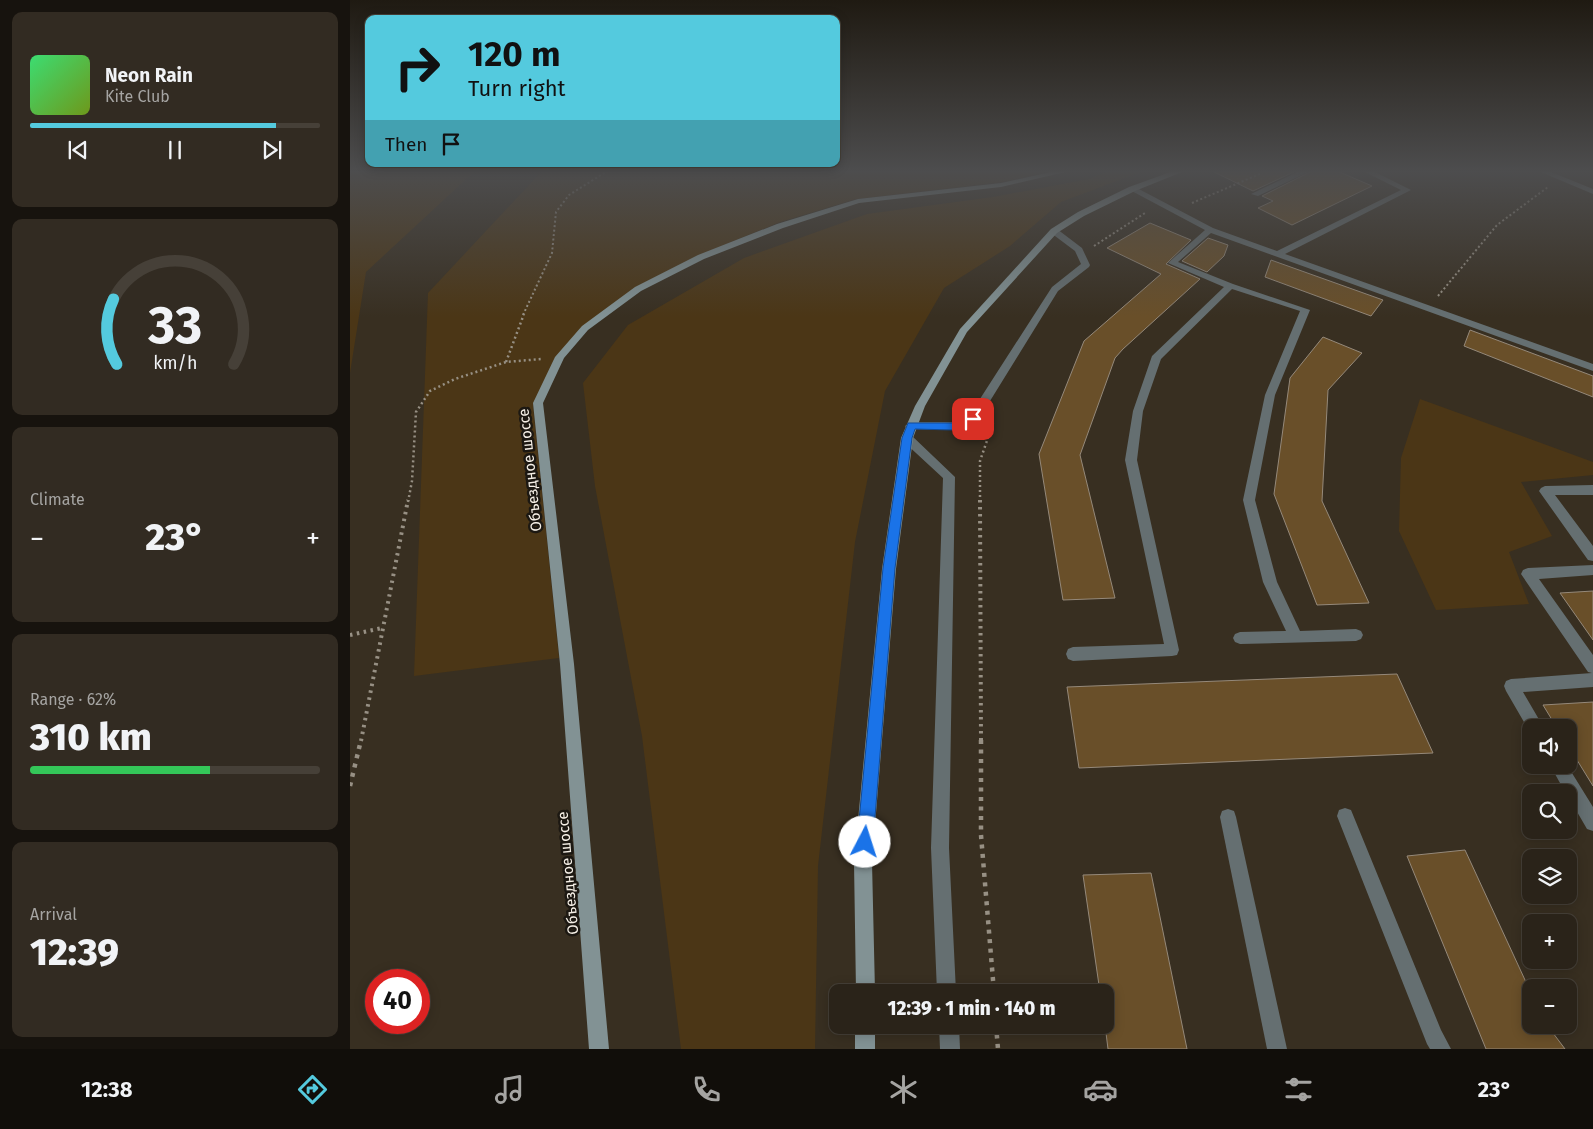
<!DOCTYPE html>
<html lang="en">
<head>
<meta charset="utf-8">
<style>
	body { margin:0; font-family:"Fira Sans",sans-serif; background:#322b22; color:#f1f3f6; height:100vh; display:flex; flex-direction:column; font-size:19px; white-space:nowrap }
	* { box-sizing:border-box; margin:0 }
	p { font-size:16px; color:#a5a4a2 }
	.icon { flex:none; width:28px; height:28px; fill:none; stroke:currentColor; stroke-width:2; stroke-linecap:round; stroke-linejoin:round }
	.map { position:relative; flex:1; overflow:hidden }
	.sheet { display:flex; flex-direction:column; gap:12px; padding:12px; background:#17130e; width:350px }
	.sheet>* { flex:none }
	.guide { position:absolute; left:15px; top:15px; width:475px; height:152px; border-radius:10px; box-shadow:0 2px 12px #0003,0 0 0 1px #464038; background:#54cade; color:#111; overflow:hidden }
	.buttons { position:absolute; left:1172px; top:719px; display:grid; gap:10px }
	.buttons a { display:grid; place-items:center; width:55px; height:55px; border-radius:10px; background:#2a2319; box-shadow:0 2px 12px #0003,0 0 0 1px #464038; font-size:25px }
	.speed { position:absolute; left:15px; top:969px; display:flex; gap:10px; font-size:25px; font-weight:700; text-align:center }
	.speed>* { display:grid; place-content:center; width:65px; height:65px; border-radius:50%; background:#2a2319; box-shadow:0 2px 12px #0003,0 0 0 1px #464038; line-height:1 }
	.speed .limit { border:8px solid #d22; background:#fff; color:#111 }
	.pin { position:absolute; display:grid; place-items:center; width:42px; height:42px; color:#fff; margin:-21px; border-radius:10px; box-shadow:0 2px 8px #0006 }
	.me { position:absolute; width:55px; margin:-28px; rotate:5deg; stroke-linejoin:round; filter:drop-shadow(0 0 4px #0008) }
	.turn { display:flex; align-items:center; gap:18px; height:105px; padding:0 20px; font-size:22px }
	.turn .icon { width:65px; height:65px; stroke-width:2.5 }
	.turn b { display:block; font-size:35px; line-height:42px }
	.then { display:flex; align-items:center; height:48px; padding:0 20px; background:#0003; gap:10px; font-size:19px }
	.big { font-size:38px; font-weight:800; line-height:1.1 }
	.sheet .card { flex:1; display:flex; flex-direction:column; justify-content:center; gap:8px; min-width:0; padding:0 18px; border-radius:10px; background:#322b22 }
	.sheet .dial { align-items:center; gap:0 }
	.dial svg { height:130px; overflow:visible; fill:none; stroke:#464038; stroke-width:7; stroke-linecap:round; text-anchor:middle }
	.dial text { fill:#f1f3f6; stroke:none }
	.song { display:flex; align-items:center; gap:15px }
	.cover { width:60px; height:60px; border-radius:8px; background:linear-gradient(135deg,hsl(140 70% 55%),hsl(80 70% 35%)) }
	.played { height:5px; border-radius:2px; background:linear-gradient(90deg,#54cade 85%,#464038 85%) }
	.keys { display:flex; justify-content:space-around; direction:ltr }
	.heat { display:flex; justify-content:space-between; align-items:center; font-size:28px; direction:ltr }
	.charge { height:8px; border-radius:4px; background:linear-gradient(90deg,#34c759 62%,#464038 0) }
	.trip { position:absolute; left:479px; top:984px; width:285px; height:50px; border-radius:10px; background:#2a2319; box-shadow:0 2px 12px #0003,0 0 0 1px #464038; font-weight:800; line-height:50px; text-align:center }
	.menu { display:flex; height:80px; justify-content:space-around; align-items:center; background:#110e0a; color:#a5a4a2 }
	.menu .icon { width:35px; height:35px }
	.menu .selected { color:#54cade }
	.menu b { font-size:22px; color:#f1f3f6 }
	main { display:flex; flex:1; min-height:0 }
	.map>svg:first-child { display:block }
	.green { fill:#4b3616 }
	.building { fill:#694f29; stroke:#95897a }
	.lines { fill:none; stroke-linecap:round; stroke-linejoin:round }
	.path-far3 { stroke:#979084; stroke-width:2; stroke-dasharray:2 2.5; stroke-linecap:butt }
	.path-far2 { stroke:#979084; stroke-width:2.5; stroke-dasharray:2 3; stroke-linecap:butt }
	.path-far1 { stroke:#979084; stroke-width:4; stroke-dasharray:2.5 4.5; stroke-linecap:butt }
	.path { stroke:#979084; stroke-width:4.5; stroke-dasharray:4 5.5; stroke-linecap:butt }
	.lane { fill:#656f71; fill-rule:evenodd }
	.secondary { fill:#829294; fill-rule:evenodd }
	.route { fill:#1a73e8; stroke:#114b97 }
	.labels { text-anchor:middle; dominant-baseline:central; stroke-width:5; stroke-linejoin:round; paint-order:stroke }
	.street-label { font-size:15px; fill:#f6f0e7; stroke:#1c1812 }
</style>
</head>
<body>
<main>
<section class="sheet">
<div class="card">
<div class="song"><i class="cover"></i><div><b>Neon Rain</b><p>Kite Club</p></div></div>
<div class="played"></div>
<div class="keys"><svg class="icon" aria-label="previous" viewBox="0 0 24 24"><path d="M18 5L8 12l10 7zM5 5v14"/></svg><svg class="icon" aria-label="pause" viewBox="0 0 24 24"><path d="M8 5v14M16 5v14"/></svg><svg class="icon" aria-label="next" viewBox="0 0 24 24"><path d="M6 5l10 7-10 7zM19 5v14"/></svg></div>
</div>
<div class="card dial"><svg viewBox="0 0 100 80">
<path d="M14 69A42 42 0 1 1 86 69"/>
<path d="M14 69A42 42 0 0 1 12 29" stroke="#54cade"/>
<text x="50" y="56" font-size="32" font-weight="700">33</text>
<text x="50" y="72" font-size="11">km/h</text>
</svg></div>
<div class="card"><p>Climate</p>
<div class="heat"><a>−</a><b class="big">23°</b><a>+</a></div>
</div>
<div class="card"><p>Range · 62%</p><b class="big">310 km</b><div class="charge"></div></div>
<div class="card"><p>Arrival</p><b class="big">12:39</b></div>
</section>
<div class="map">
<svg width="1243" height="1049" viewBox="0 0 1243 1049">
	<rect width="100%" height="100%" fill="#382f21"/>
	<g class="green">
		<path d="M0,170H126L16,272L0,373Z"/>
		<path d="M193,170H707L652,182L506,199L430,222L350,255L285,288L205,358L183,406L209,658L64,676L78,293Z"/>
		<path d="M761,170H796L711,202L660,246L594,288L535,391L505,542L468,866L465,1049H331L292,736L245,486L233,383L278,325L394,258L517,214L643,197L739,179Z"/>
		<path d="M1070,399L1243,462V475L1171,482L1202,536L1159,552L1179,604L1086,610L1049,531L1051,458Z"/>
	</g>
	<g class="building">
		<path d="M860,170H948L903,191Z"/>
		<path d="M964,170H985L1022,186L942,225L908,208L923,201L912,196Z"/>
		<path d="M800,223L841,240L816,264L850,279L773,349L765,358L730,455L765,598L713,600L689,454L734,341L811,274L757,248Z"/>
		<path d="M858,238L878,245L874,256L857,272L832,261Z"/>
		<path d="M921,260L1033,300L1021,316L915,277Z"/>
		<path d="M1120,330L1243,376V397L1114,346Z"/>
		<path d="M973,337L1012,353L978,390L972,501L1019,603L967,605L924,494L940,378Z"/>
		<path d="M1243,591V640L1210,593Z"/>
		<path d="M1047,674L1083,753L729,768L717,687Z"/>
		<path d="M1243,702V786L1219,747V728H1207L1193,705Z"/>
		<path d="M1115,850L1181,993V1025H1197L1215,1049H1136L1057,856Z"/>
		<path d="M801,873L837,1049H758L755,1025V992H750L733,875Z"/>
	</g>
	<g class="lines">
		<g class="path-far3">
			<path d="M842,203L912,173"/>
			<path d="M744,246L795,213"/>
			<path d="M1088,296L1147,225L1198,187"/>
			<path d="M173,315L202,253L206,212L219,195L259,170"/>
		</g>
		<g class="path-far2">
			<path d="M156,362L174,314"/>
			<path d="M58,502L62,481L66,412L80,391L105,379L156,362L191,359"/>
			<path d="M630,502V461L643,423"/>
		</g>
		<g class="path-far1">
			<path d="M630,500L631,741"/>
			<path d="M0,635L32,628"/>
			<path d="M11,741L58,500"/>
		</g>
		<g class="path">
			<path d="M631,740V835L644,992"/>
			<path d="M0,786L11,740"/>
			<path d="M646,1025L648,1049"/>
		</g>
		<g class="lane">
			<path d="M952,170H962L908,196L901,194Z"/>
			<path d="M1011,170H1021L1061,190L935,254L1243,364V371L861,233L828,262L883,284L960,310L925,395L905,500L927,582L950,631L1006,629L1011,631L1013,635L1011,639L1006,641L890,644L885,642L883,638L885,634L890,632L936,631L913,582L893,500L915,395L950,311L882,289L811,359L793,411L787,460L829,650L827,655L822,656L723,661L718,659L716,654L718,649L723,647L814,644L775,460L783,411L802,356L874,287L818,263L855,230L778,189L785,187L863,228L927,251L1051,190Z"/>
			<path d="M1186,170H1196L1243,189V194Z"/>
			<path d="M701,229H707L732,248L740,265L739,267L708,291L627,422L603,430L557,429L555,426L561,422H602L619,416L702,287L731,264L725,251L701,233Z"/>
			<path d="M557,434L561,435L605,477L599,848L606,992H587L581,848L593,478L553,441L551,438Z"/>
			<path d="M1243,485V495H1205L1243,546V561L1238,560L1189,491L1191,488L1195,486Z"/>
			<path d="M1243,565V575L1189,579L1243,655V687L1173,692L1194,728H1181V734L1156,691L1154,686L1156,681L1161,679L1242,673L1238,672L1171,574L1173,570L1178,568Z"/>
			<path d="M1200,765H1217L1243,807V831L1237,829L1219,798V792H1215Z"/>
			<path d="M995,808L1001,810L1091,1030L1101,1049H1080L1077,1044L987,816L989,810Z"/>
			<path d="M878,809L884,811L886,817L937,1049H917L870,817L872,811Z"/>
			<path d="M589,1025H609L610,1049H590Z"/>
		</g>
		<g class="secondary">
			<path d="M710,170H724L651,187L509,203L433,228L354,259L291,291L238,330L214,358L193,403L224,664L259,1049H239L210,664L183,403L205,357L232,326L285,287L348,255L427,224L508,199L651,183Z"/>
			<path d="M826,170H837L785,191L734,216L707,233L617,332L575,406L563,438L546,569L522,862L525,992H506L504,862L532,569L551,438L565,406L610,329L701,229L728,212L779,187Z"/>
			<rect x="505" y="1025" width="20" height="24"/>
		</g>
	</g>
	<linearGradient id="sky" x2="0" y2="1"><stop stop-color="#1f1a12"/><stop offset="0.54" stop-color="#4d4d4e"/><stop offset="1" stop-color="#4d4d4e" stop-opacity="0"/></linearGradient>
	<rect width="1243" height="317" fill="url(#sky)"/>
	<path class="route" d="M623,416L626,417V422L603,430L565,429L562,438L545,568L523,842L520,848L515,850L509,848L507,842L533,568L552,438L558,423H602Z"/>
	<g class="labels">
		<g class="street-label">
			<text transform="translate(180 470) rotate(-96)">Объездное шоссе</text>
			<text transform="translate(218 873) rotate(-95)">Объездное шоссе</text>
		</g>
	</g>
</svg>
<div class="buttons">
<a><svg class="icon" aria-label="sound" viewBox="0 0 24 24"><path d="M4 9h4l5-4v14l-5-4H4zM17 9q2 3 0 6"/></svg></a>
<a><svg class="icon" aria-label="search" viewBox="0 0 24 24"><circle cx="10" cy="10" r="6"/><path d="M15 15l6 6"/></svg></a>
<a><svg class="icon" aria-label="layers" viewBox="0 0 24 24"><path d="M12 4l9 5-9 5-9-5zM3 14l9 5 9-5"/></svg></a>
<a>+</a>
<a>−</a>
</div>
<div class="speed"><div class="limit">40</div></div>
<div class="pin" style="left:623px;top:419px;background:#d93025"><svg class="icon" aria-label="arrive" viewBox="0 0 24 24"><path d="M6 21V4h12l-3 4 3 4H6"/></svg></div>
<svg class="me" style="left:515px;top:842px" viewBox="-20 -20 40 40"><circle r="19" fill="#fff"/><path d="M0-13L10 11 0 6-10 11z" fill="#1a73e8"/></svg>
<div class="trip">12:39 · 1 min · 140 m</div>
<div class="guide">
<div class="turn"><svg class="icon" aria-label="right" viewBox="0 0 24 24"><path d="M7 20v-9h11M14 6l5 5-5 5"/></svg><div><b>120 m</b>Turn right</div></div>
<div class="then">Then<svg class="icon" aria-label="arrive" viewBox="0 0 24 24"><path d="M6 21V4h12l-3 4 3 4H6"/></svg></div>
</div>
</div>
</main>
<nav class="menu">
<b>12:38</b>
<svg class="icon selected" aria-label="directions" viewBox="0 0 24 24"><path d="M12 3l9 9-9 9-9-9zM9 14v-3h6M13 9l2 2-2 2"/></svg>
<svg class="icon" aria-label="music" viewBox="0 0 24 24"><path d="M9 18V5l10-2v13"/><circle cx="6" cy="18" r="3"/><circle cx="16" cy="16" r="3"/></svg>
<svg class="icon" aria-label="phone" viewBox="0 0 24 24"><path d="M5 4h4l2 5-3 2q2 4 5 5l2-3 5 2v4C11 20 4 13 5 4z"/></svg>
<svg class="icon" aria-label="climate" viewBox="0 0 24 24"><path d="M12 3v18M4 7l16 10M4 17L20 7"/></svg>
<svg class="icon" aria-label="car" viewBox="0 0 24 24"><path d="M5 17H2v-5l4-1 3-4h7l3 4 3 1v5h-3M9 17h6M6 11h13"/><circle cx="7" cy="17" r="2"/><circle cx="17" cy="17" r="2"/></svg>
<svg class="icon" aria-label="filters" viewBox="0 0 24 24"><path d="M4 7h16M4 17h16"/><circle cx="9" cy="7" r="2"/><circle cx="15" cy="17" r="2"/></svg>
<b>23°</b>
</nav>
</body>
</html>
